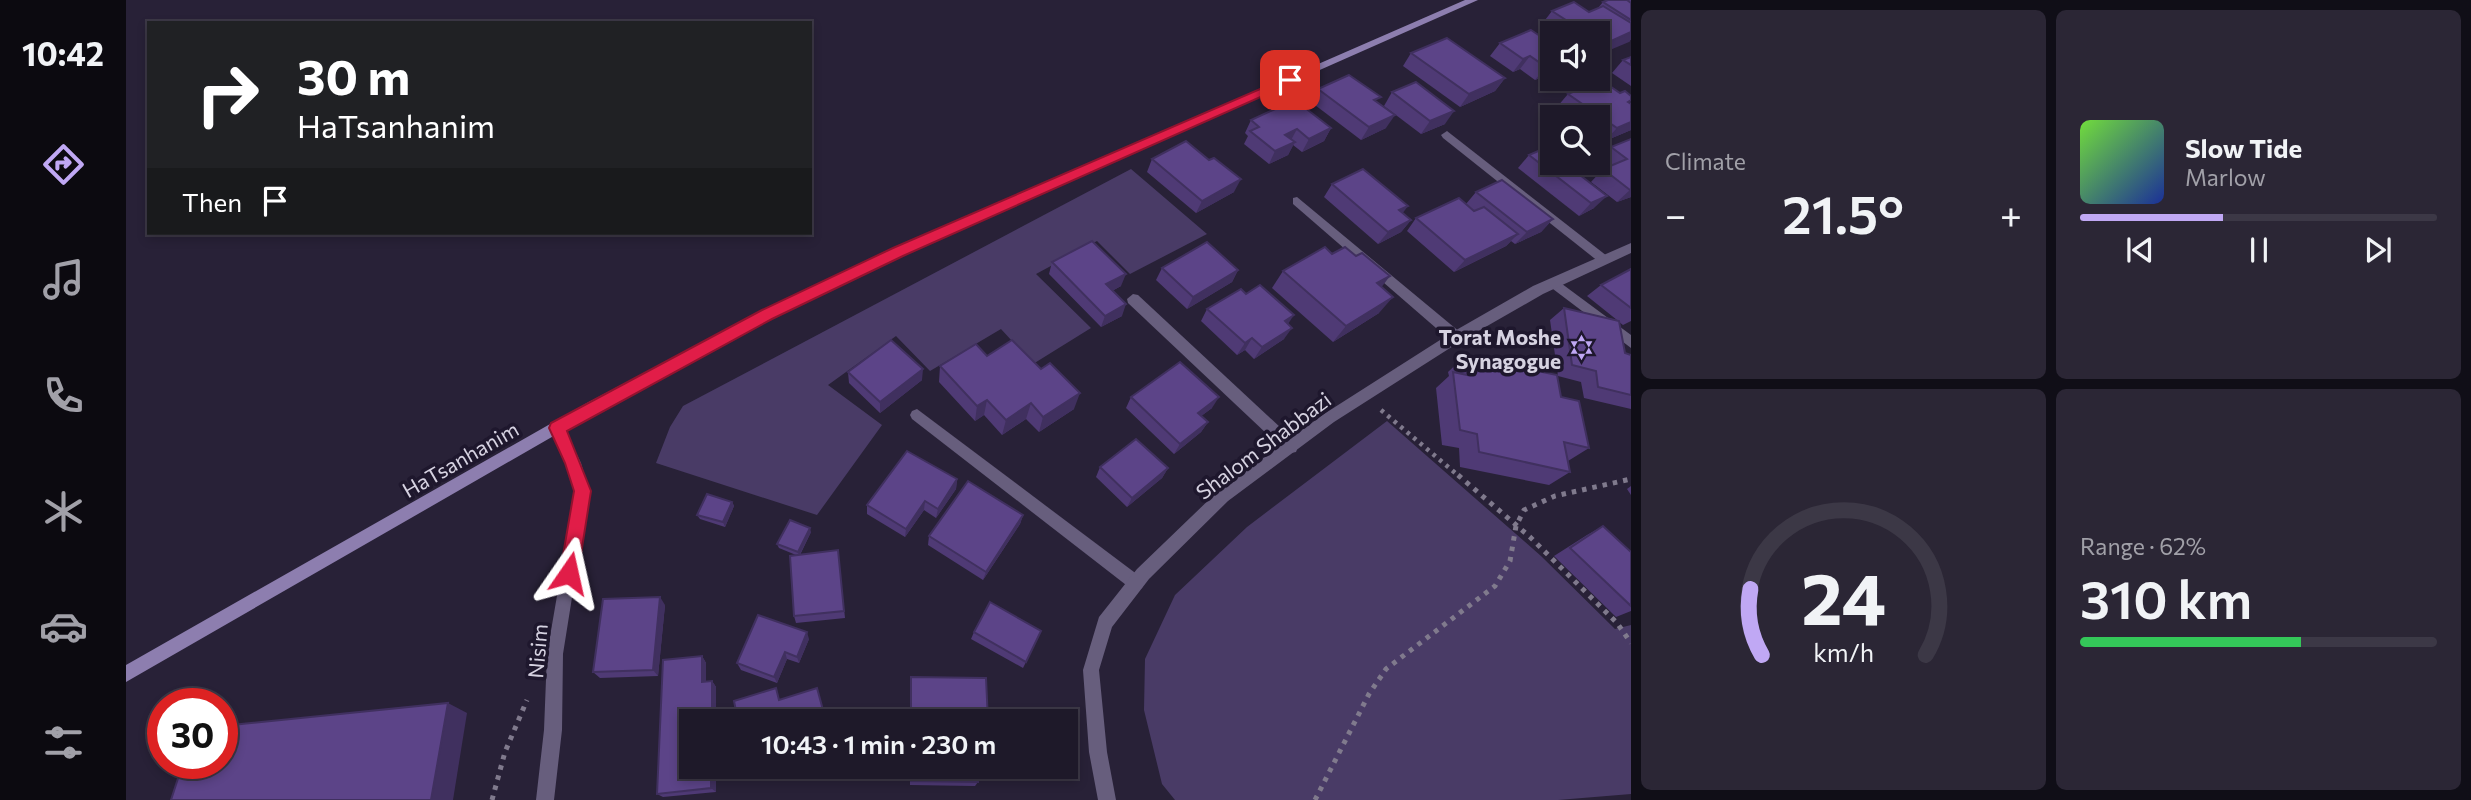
<!DOCTYPE html>
<html lang="en">
<head>
<meta charset="utf-8">
<style>
	body { margin:0; font-family:Commissioner,sans-serif; background:#2b2635; color:#f1f3f6; height:100vh; display:flex; flex-direction:column; font-size:26px; white-space:nowrap }
	* { box-sizing:border-box; margin:0 }
	p { font-size:23px; color:#a1a0a8 }
	.icon { flex:none; width:38px; height:38px; fill:none; stroke:currentColor; stroke-width:2; stroke-linecap:round; stroke-linejoin:round }
	.map { position:relative; flex:1; overflow:hidden }
	.drawer { display:flex; flex-direction:column; gap:10px; padding:10px; background:#100e17; width:840px }
	.drawer>* { flex:none }
	.hud { position:absolute; left:21px; top:21px; width:665px; height:214px; border-radius:0px; box-shadow:0 4px 10px #0003,0 0 0 2px #3c3846; background:#202124; color:#fff; overflow:hidden }
	.buttons { position:absolute; left:1414px; top:21px; display:grid; gap:14px }
	.buttons a { display:grid; place-items:center; width:70px; height:70px; border-radius:0px; background:#1e1929; box-shadow:0 4px 10px #0003,0 0 0 2px #3c3846; font-size:35px }
	.speed { position:absolute; left:21px; top:688px; display:flex; gap:14px; font-size:35px; font-weight:700; text-align:center }
	.speed>* { display:grid; place-content:center; width:91px; height:91px; border-radius:50%; background:#1e1929; box-shadow:0 4px 10px #0003,0 0 0 2px #3c3846; line-height:1 }
	.speed .limit { border:10px solid #d22; background:#fff; color:#111 }
	.pin { position:absolute; display:grid; place-items:center; width:60px; height:60px; color:#fff; margin:-30px; border-radius:14px; box-shadow:0 4px 10px #0006 }
	.me { position:absolute; width:77px; margin:-38px; rotate:11deg; stroke-linejoin:round; filter:drop-shadow(0 0 5px #0008) }
	.turn { display:flex; align-items:center; gap:24px; height:147px; padding:0 35px; font-size:32px }
	.turn .icon { width:91px; height:91px; stroke-width:2.5 }
	.turn b { display:block; font-size:49px; line-height:60px }
	.then { display:flex; align-items:center; height:66px; padding:0 35px; background:#0003; gap:14px; font-size:26px }
	.big { font-size:52px; font-weight:600; line-height:1.1 }
	.drawer .tile { flex:1; display:flex; flex-direction:column; justify-content:center; gap:10px; min-width:0; padding:0 24px; border-radius:10px; background:#2b2635 }
	.drawer .dial { align-items:center; gap:0 }
	.dial svg { height:182px; overflow:visible; fill:none; stroke:#3c3846; stroke-width:7; stroke-linecap:round; text-anchor:middle }
	.dial text { fill:#f1f3f6; stroke:none }
	.song { display:flex; align-items:center; gap:21px }
	.cover { width:84px; height:84px; border-radius:10px; background:linear-gradient(135deg,hsl(100 70% 55%),hsl(230 70% 35%)) }
	.played { height:7px; border-radius:4px; background:linear-gradient(90deg,#c0a8f4 40%,#3c3846 40%) }
	.keys { display:flex; justify-content:space-around; direction:ltr }
	.heat { display:flex; justify-content:space-between; align-items:center; font-size:38px; direction:ltr }
	.charge { height:10px; border-radius:5px; background:linear-gradient(90deg,#34c759 62%,#3c3846 0) }
	.drawer .tiles { flex:1; display:grid; gap:10px; grid-template-columns:repeat(2,1fr) }
	.trip { position:absolute; left:553px; top:709px; width:399px; height:70px; border-radius:0px; background:#1e1929; box-shadow:0 4px 10px #0003,0 0 0 2px #3c3846; font-weight:600; line-height:70px; text-align:center }
	main { display:flex; flex:1; min-height:0 }
	.dock { display:flex; flex-direction:column; width:126px; justify-content:space-around; align-items:center; background:#0c0a10; color:#a1a0a8 }
	.dock .icon { width:49px; height:49px }
	.dock .active { color:#c0a8f4 }
	.dock b { font-size:32px; color:#f1f3f6 }
	.map>svg:first-child { display:block }
	.green { fill:#493b66 }
	.lines { fill:none; stroke-linecap:round; stroke-linejoin:round }
	.path-far1 { stroke:#807a8d; stroke-width:4.5; stroke-dasharray:3.5 5; stroke-linecap:butt }
	.path { stroke:#807a8d; stroke-width:5; stroke-dasharray:4.5 6; stroke-linecap:butt }
	.lane { fill:#675e7d; fill-rule:evenodd }
	.street { fill:#675e7d; fill-rule:evenodd }
	.secondary { fill:#8d7eaf; fill-rule:evenodd }
	.wall { fill:#4f3a75 }
	.shaded-wall { fill:#40305f }
	.building { fill:#5c4488; stroke:#40305f; stroke-width:2 }
	.route { fill:#e11d48; stroke:#92132f; stroke-width:2 }
	.labels { text-anchor:middle; dominant-baseline:central; stroke-width:7; stroke-linejoin:round; paint-order:stroke }
	.poi-label { font-size:21px; font-weight:bold; fill:#d6d2e1; stroke:#1e172d; text-anchor:end }
	.street-label { font-size:21px; fill:#d6d2e1; stroke:#1e172d }
</style>
</head>
<body>
<main>
<nav class="dock">
<b>10:42</b>
<svg class="icon active" aria-label="directions" viewBox="0 0 24 24"><path d="M12 3l9 9-9 9-9-9zM9 14v-3h6M13 9l2 2-2 2"/></svg>
<svg class="icon" aria-label="music" viewBox="0 0 24 24"><path d="M9 18V5l10-2v13"/><circle cx="6" cy="18" r="3"/><circle cx="16" cy="16" r="3"/></svg>
<svg class="icon" aria-label="phone" viewBox="0 0 24 24"><path d="M5 4h4l2 5-3 2q2 4 5 5l2-3 5 2v4C11 20 4 13 5 4z"/></svg>
<svg class="icon" aria-label="climate" viewBox="0 0 24 24"><path d="M12 3v18M4 7l16 10M4 17L20 7"/></svg>
<svg class="icon" aria-label="car" viewBox="0 0 24 24"><path d="M5 17H2v-5l4-1 3-4h7l3 4 3 1v5h-3M9 17h6M6 11h13"/><circle cx="7" cy="17" r="2"/><circle cx="17" cy="17" r="2"/></svg>
<svg class="icon" aria-label="filters" viewBox="0 0 24 24"><path d="M4 7h16M4 17h16"/><circle cx="9" cy="7" r="2"/><circle cx="15" cy="17" r="2"/></svg>
</nav>
<div class="map">
<svg width="1505" height="800" viewBox="0 0 1505 800">
	<rect width="100%" height="100%" fill="#282137"/>
	<g class="green">
		<path d="M1005,169L1081,234L1004,274L971,241L910,274L965,328L907,364L875,329L804,371L770,336L702,385L756,425L691,515L530,463L544,427L557,406Z"/>
		<path d="M1261,421L1415,556L1489,629L1505,625V794L1432,800H1049L1036,784L1018,710L1019,659L1049,595L1121,527Z"/>
	</g>
	<g class="lines">
		<path class="path-far1" d="M1255,410L1334,477"/>
		<g class="path">
			<path d="M1332,475L1404,537L1491,623L1505,643"/>
			<path d="M366,800L379,752L401,700"/>
			<path d="M1189,800L1243,694L1260,669L1369,586L1384,561L1390,526L1398,510L1429,496L1505,479"/>
		</g>
		<g class="lane">
			<path d="M1321,131L1481,256L1483,259L1481,262H1473L1317,138L1315,135Z"/>
			<path d="M1171,197L1335,333L1337,337L1335,341H1325L1167,204V198Z"/>
			<path d="M1428,278L1505,335V348L1423,286L1422,283Z"/>
			<path d="M1007,294L1012,295L1170,442L1172,447L1170,452L1165,453L1160,452L1002,303L1001,299Z"/>
			<path d="M791,409L1016,578L1018,583L1016,588L1010,591L1004,588L786,419L784,415L786,411Z"/>
		</g>
		<g class="street">
			<path d="M1505,243V253L1417,294L1335,341L1208,422L1102,501L1023,579L986,627L973,670L981,752L990,800H972L963,752L957,670L973,617L1011,569L1092,491L1198,414L1325,333L1407,286Z"/>
			<path d="M431,422L436,424L455,463L463,491L437,654L436,730L428,800H410L418,730L421,654L449,491L441,463L424,428L426,424Z"/>
		</g>
		<path class="secondary" d="M1339,0H1352L776,255L646,319L471,411L0,682V665L461,403L636,311L768,249Z"/>
	</g>
	<g class="wall">
		<path d="M1482,0H1505V39L1503,42L1472,33H1430L1416,24L1426,11L1463,12L1472,8L1477,2Z"/>
		<path d="M1374,43L1426,44V71L1425,73L1409,80L1394,69L1387,72L1364,56Z"/>
		<path d="M1285,53L1379,78L1369,91L1334,107L1277,66Z"/>
		<path d="M1505,57V86L1486,73L1497,60Z"/>
		<path d="M1192,89L1252,103L1260,128L1235,140L1185,102Z"/>
		<path d="M1266,92L1319,124L1295,134L1258,106Z"/>
		<path d="M1442,94L1505,130L1479,141L1472,136V117H1446L1431,107Z"/>
		<path d="M1125,120L1205,128L1198,141L1176,152L1167,145L1162,155L1143,164L1118,144L1122,136L1119,133Z"/>
		<path d="M1505,139V197L1491,202L1465,182L1477,169L1482,167L1473,160L1485,147Z"/>
		<path d="M1403,155L1454,176L1468,208L1453,216L1392,168Z"/>
		<path d="M1026,159L1108,192L1070,213L1021,172Z"/>
		<path d="M1206,184L1277,214L1285,220L1275,232L1252,244L1198,197Z"/>
		<path d="M1350,192L1427,219L1415,232L1389,244L1385,241L1380,246L1328,272L1281,231L1290,218L1340,204Z"/>
		<path d="M1206,254L1255,287L1253,313L1207,342L1146,288L1157,271Z"/>
		<path d="M926,262L995,286L986,291L996,316L975,327L923,274Z"/>
		<path d="M1036,268L1112,270L1106,282L1061,309L1030,280Z"/>
		<path d="M1505,269V321L1497,325L1493,322L1499,353L1505,355V409L1458,398L1455,382L1432,376L1424,320L1438,308L1491,320L1461,296L1475,285Z"/>
		<path d="M1120,294L1162,324L1158,339L1128,359L1119,350L1111,355L1075,321L1081,309Z"/>
		<path d="M861,356L948,409L913,432L900,419L876,435L858,415L849,421L813,382L814,366Z"/>
		<path d="M1339,356L1435,397L1463,448L1442,461L1444,472L1423,485L1334,467L1333,448L1316,445L1310,388L1323,376L1322,372Z"/>
		<path d="M722,372L796,380L754,413L723,383Z"/>
		<path d="M1005,397L1086,408L1075,416L1082,422L1075,432L1048,454L1000,408Z"/>
		<path d="M974,467L1042,468L1036,478L1001,507L970,477Z"/>
		<path d="M831,479L830,489L810,518L798,510L779,537L741,514V505Z"/>
		<path d="M1505,486V495L1501,489Z"/>
		<path d="M606,502L608,506L599,527L574,519L571,515Z"/>
		<path d="M897,515L894,524L857,580L802,545L803,536Z"/>
		<path d="M1477,526L1505,552V611L1490,617L1428,556L1461,535Z"/>
		<path d="M685,532L674,555L712,550L719,618L670,623L668,616L670,555L653,548L651,544Z"/>
		<path d="M539,605L532,676L474,678L467,672Z"/>
		<path d="M848,632L900,662L897,668L845,639Z"/>
		<path d="M683,639L673,663L661,659L651,683L615,670L611,663Z"/>
		<path d="M576,656L580,663V681H586L590,687V721H565V766H590V792L537,797L531,794Z"/>
		<path d="M784,766H851L852,782L849,786L784,785Z"/>
		<path d="M891,766H939V771L937,773L891,771Z"/>
	</g>
	<g class="shaded-wall">
		<path d="M1505,32V39L1503,42L1472,55V47Z"/>
		<path d="M1404,56L1394,69L1387,72L1397,59Z"/>
		<path d="M1426,64V71L1425,73L1409,80L1420,67Z"/>
		<path d="M1379,78L1369,91L1334,107L1343,94Z"/>
		<path d="M1328,111L1319,124L1295,134L1304,121Z"/>
		<path d="M1269,115L1260,128L1235,140L1243,127Z"/>
		<path d="M1505,122V130L1479,141L1491,128Z"/>
		<path d="M1205,128L1198,141L1176,152L1183,139Z"/>
		<path d="M1171,129L1164,142L1159,135Z"/>
		<path d="M1169,142L1162,155L1143,164L1149,151Z"/>
		<path d="M1463,166L1451,179L1450,172Z"/>
		<path d="M1115,179L1108,192L1070,213L1076,201Z"/>
		<path d="M1505,189V197L1491,202Z"/>
		<path d="M1481,196L1468,208L1453,216L1465,203Z"/>
		<path d="M1282,206L1273,218V210Z"/>
		<path d="M1427,219L1415,232L1389,244L1401,232Z"/>
		<path d="M1285,220L1275,232L1252,244L1262,232Z"/>
		<path d="M1392,234L1380,246L1328,272L1339,260Z"/>
		<path d="M1112,270L1106,282L1061,309L1067,297Z"/>
		<path d="M1000,274L995,286L976,296L980,284Z"/>
		<path d="M1264,276L1251,293V283Z"/>
		<path d="M1267,297L1253,313L1207,342L1220,326Z"/>
		<path d="M1000,304L996,316L975,327L979,316Z"/>
		<path d="M1168,315L1160,327L1159,321Z"/>
		<path d="M1166,328L1158,339L1128,359L1136,347Z"/>
		<path d="M1126,338L1119,350L1111,355L1119,343Z"/>
		<path d="M797,369L796,380L754,413V402Z"/>
		<path d="M954,393L948,409L913,432L917,417Z"/>
		<path d="M1093,397L1086,408L1066,423L1072,413Z"/>
		<path d="M861,400L858,415L849,421L851,406Z"/>
		<path d="M905,403L900,419L876,435L880,420Z"/>
		<path d="M1082,422L1075,432L1048,454L1054,444Z"/>
		<path d="M1042,468L1036,478L1001,507L1006,498Z"/>
		<path d="M831,479L830,489L810,518L812,509Z"/>
		<path d="M799,501L798,510L779,537L780,529Z"/>
		<path d="M606,502L608,506L599,527L597,522Z"/>
		<path d="M897,515L894,524L857,580L860,572Z"/>
		<path d="M684,528L685,532L673,556L672,552Z"/>
		<path d="M534,597L539,605L532,676L527,670Z"/>
		<path d="M681,632L683,639L673,663L671,657Z"/>
		<path d="M659,652L661,659L651,683L648,677Z"/>
		<path d="M576,656L580,663V687L576,682Z"/>
		<path d="M586,681L590,687V721H586Z"/>
		<path d="M322,703L341,713L327,800H305Z"/>
		<path d="M585,766H590V792L585,788Z"/>
		<path d="M631,766H646L625,773L622,769Z"/>
		<path d="M693,766H706L662,781L660,777Z"/>
	</g>
	<g class="building">
		<path d="M1482,0H1501L1505,3V20L1477,2Z"/>
		<path d="M1448,2L1463,12L1477,6L1505,23V32L1472,47V33H1459H1460L1426,11Z"/>
		<path d="M1405,30L1426,44V53H1425L1426,54V64L1420,67L1404,56L1397,59L1374,43Z"/>
		<path d="M1321,38L1379,78L1343,94L1285,53Z"/>
		<path d="M1505,57V65L1497,60Z"/>
		<path d="M1223,75L1255,97L1248,100L1269,115L1243,127L1192,89Z"/>
		<path d="M1475,80L1494,93L1499,91L1505,96V100L1502,102L1505,104V122L1491,128L1442,94Z"/>
		<path d="M1290,82L1328,111L1304,121L1266,92Z"/>
		<path d="M1169,100L1205,128L1183,139L1171,129L1159,135L1169,142L1149,151L1124,131L1133,127L1125,120Z"/>
		<path d="M1505,139V189L1504,190L1477,169L1501,159L1485,147Z"/>
		<path d="M1060,141L1083,160L1088,158L1115,179L1076,201L1026,159Z"/>
		<path d="M1426,145V163H1458L1463,166L1450,172L1481,196L1465,203L1403,155Z"/>
		<path d="M1237,169L1282,206L1273,210L1285,220L1262,232L1206,184Z"/>
		<path d="M1376,180L1427,219L1401,232L1350,192Z"/>
		<path d="M1333,198L1348,211L1358,207L1392,234L1339,260L1290,218Z"/>
		<path d="M966,241L1000,274L980,284L1000,304L979,316L926,262Z"/>
		<path d="M1081,242L1112,270L1067,297L1036,268Z"/>
		<path d="M1199,247L1206,254L1219,247L1230,256L1236,253L1264,276L1251,283L1267,297L1220,326L1157,271Z"/>
		<path d="M1505,269V308L1475,285Z"/>
		<path d="M1134,285L1168,315L1159,321L1166,328L1136,347L1126,338L1119,343L1081,309L1115,289L1120,294Z"/>
		<path d="M1438,308L1493,321L1499,353L1505,355V395L1472,387L1470,371L1446,365Z"/>
		<path d="M765,340L797,369L754,402L722,372Z"/>
		<path d="M886,340L915,369L924,363L954,393L917,417L905,403L880,420L861,400L851,406L814,366L850,344L861,356Z"/>
		<path d="M1339,356L1431,375L1435,397L1453,401L1463,448L1438,442L1444,472L1353,452L1351,434L1334,430L1327,372L1341,375Z"/>
		<path d="M1054,362L1093,397L1072,413L1082,422L1054,444L1005,397Z"/>
		<path d="M1010,439L1042,468L1006,498L974,467Z"/>
		<path d="M781,451L831,479L812,509L799,501L780,529L741,505Z"/>
		<path d="M842,481L897,515L860,572L803,536Z"/>
		<path d="M581,494L606,502L597,522L571,515Z"/>
		<path d="M664,520L684,528L672,552L651,544Z"/>
		<path d="M1477,526L1505,552V606L1444,548Z"/>
		<path d="M712,550L718,611L668,616L664,556Z"/>
		<path d="M534,597L527,670L467,672L477,599Z"/>
		<path d="M864,602L915,631L900,662L848,632Z"/>
		<path d="M632,615L681,632L671,657L659,652L648,677L611,663Z"/>
		<path d="M576,656V682L586,681V721H565V766H585V788L531,794L537,660Z"/>
		<path d="M785,677L860,678L862,721H785Z"/>
		<path d="M650,688L653,700L691,688L700,721H612L608,701Z"/>
		<path d="M322,703L305,800H45L57,763H96V726Z"/>
		<path d="M658,766H693L660,777Z"/>
		<path d="M785,766H851L852,782L785,781Z"/>
		<path d="M893,766H939V771L893,769Z"/>
	</g>
	<path class="route" d="M1164,76L1168,77V82L777,256L646,319L441,431L465,491L452,573L449,579L443,581L436,579L434,573L448,491L439,463L423,428L425,423L636,310L767,248Z"/>
	<defs>
		<symbol id="synagogue-bare" viewBox="-9 -9 18 18"><path d="M0-6.5L5.6 3.2H-5.6ZM0 6.5L5.6-3.2H-5.6Z" fill="#c0a8f4" stroke="#1e172d" stroke-width="2.5" paint-order="stroke"/></symbol>
	</defs>
	<g fill-rule="evenodd">
		<use href="#synagogue-bare" x="1438" y="330" width="35" height="35"/>
	</g>
	<g class="labels">
		<g class="poi-label">
			<text x="1435" y="336">Torat Moshe<tspan x="1435" dy="24">Synagogue</tspan></text>
		</g>
		<g class="street-label">
			<text transform="translate(1137 445) rotate(-37)">Shalom Shabbazi</text>
			<text transform="translate(334 459) rotate(-30)">HaTsanhanim</text>
			<text transform="translate(411 651) rotate(-85)">Nisim</text>
		</g>
	</g>
</svg>
<div class="buttons">
<a><svg class="icon" aria-label="sound" viewBox="0 0 24 24"><path d="M4 9h4l5-4v14l-5-4H4zM17 9q2 3 0 6"/></svg></a>
<a><svg class="icon" aria-label="search" viewBox="0 0 24 24"><circle cx="10" cy="10" r="6"/><path d="M15 15l6 6"/></svg></a>
</div>
<div class="speed"><div class="limit">30</div></div>
<div class="pin" style="left:1164px;top:80px;background:#d93025"><svg class="icon" aria-label="arrive" viewBox="0 0 24 24"><path d="M6 21V4h12l-3 4 3 4H6"/></svg></div>
<svg class="me" style="left:443px;top:573px" viewBox="-20 -20 40 40"><path d="M0-17L14 15 0 8-14 15z" fill="#e11d48" stroke="#fff" stroke-width="4"/></svg>
<div class="trip">10:43 · 1 min · 230 m</div>
<div class="hud">
<div class="turn"><svg class="icon" aria-label="right" viewBox="0 0 24 24"><path d="M7 20v-9h11M14 6l5 5-5 5"/></svg><div><b>30 m</b>HaTsanhanim</div></div>
<div class="then">Then<svg class="icon" aria-label="arrive" viewBox="0 0 24 24"><path d="M6 21V4h12l-3 4 3 4H6"/></svg></div>
</div>
</div>
<section class="drawer">
<div class="tiles">
<div class="tile"><p>Climate</p>
<div class="heat"><a>−</a><b class="big">21.5°</b><a>+</a></div>
</div>
<div class="tile">
<div class="song"><i class="cover"></i><div><b>Slow Tide</b><p>Marlow</p></div></div>
<div class="played"></div>
<div class="keys"><svg class="icon" aria-label="previous" viewBox="0 0 24 24"><path d="M18 5L8 12l10 7zM5 5v14"/></svg><svg class="icon" aria-label="pause" viewBox="0 0 24 24"><path d="M8 5v14M16 5v14"/></svg><svg class="icon" aria-label="next" viewBox="0 0 24 24"><path d="M6 5l10 7-10 7zM19 5v14"/></svg></div>
</div>
<div class="tile dial"><svg viewBox="0 0 100 80">
<path d="M14 69A42 42 0 1 1 86 69"/>
<path d="M14 69A42 42 0 0 1 9 40" stroke="#c0a8f4"/>
<text x="50" y="56" font-size="32" font-weight="700">24</text>
<text x="50" y="72" font-size="11">km/h</text>
</svg></div>
<div class="tile"><p>Range · 62%</p><b class="big">310 km</b><div class="charge"></div></div>
</div>
</section>
</main>
</body>
</html>
